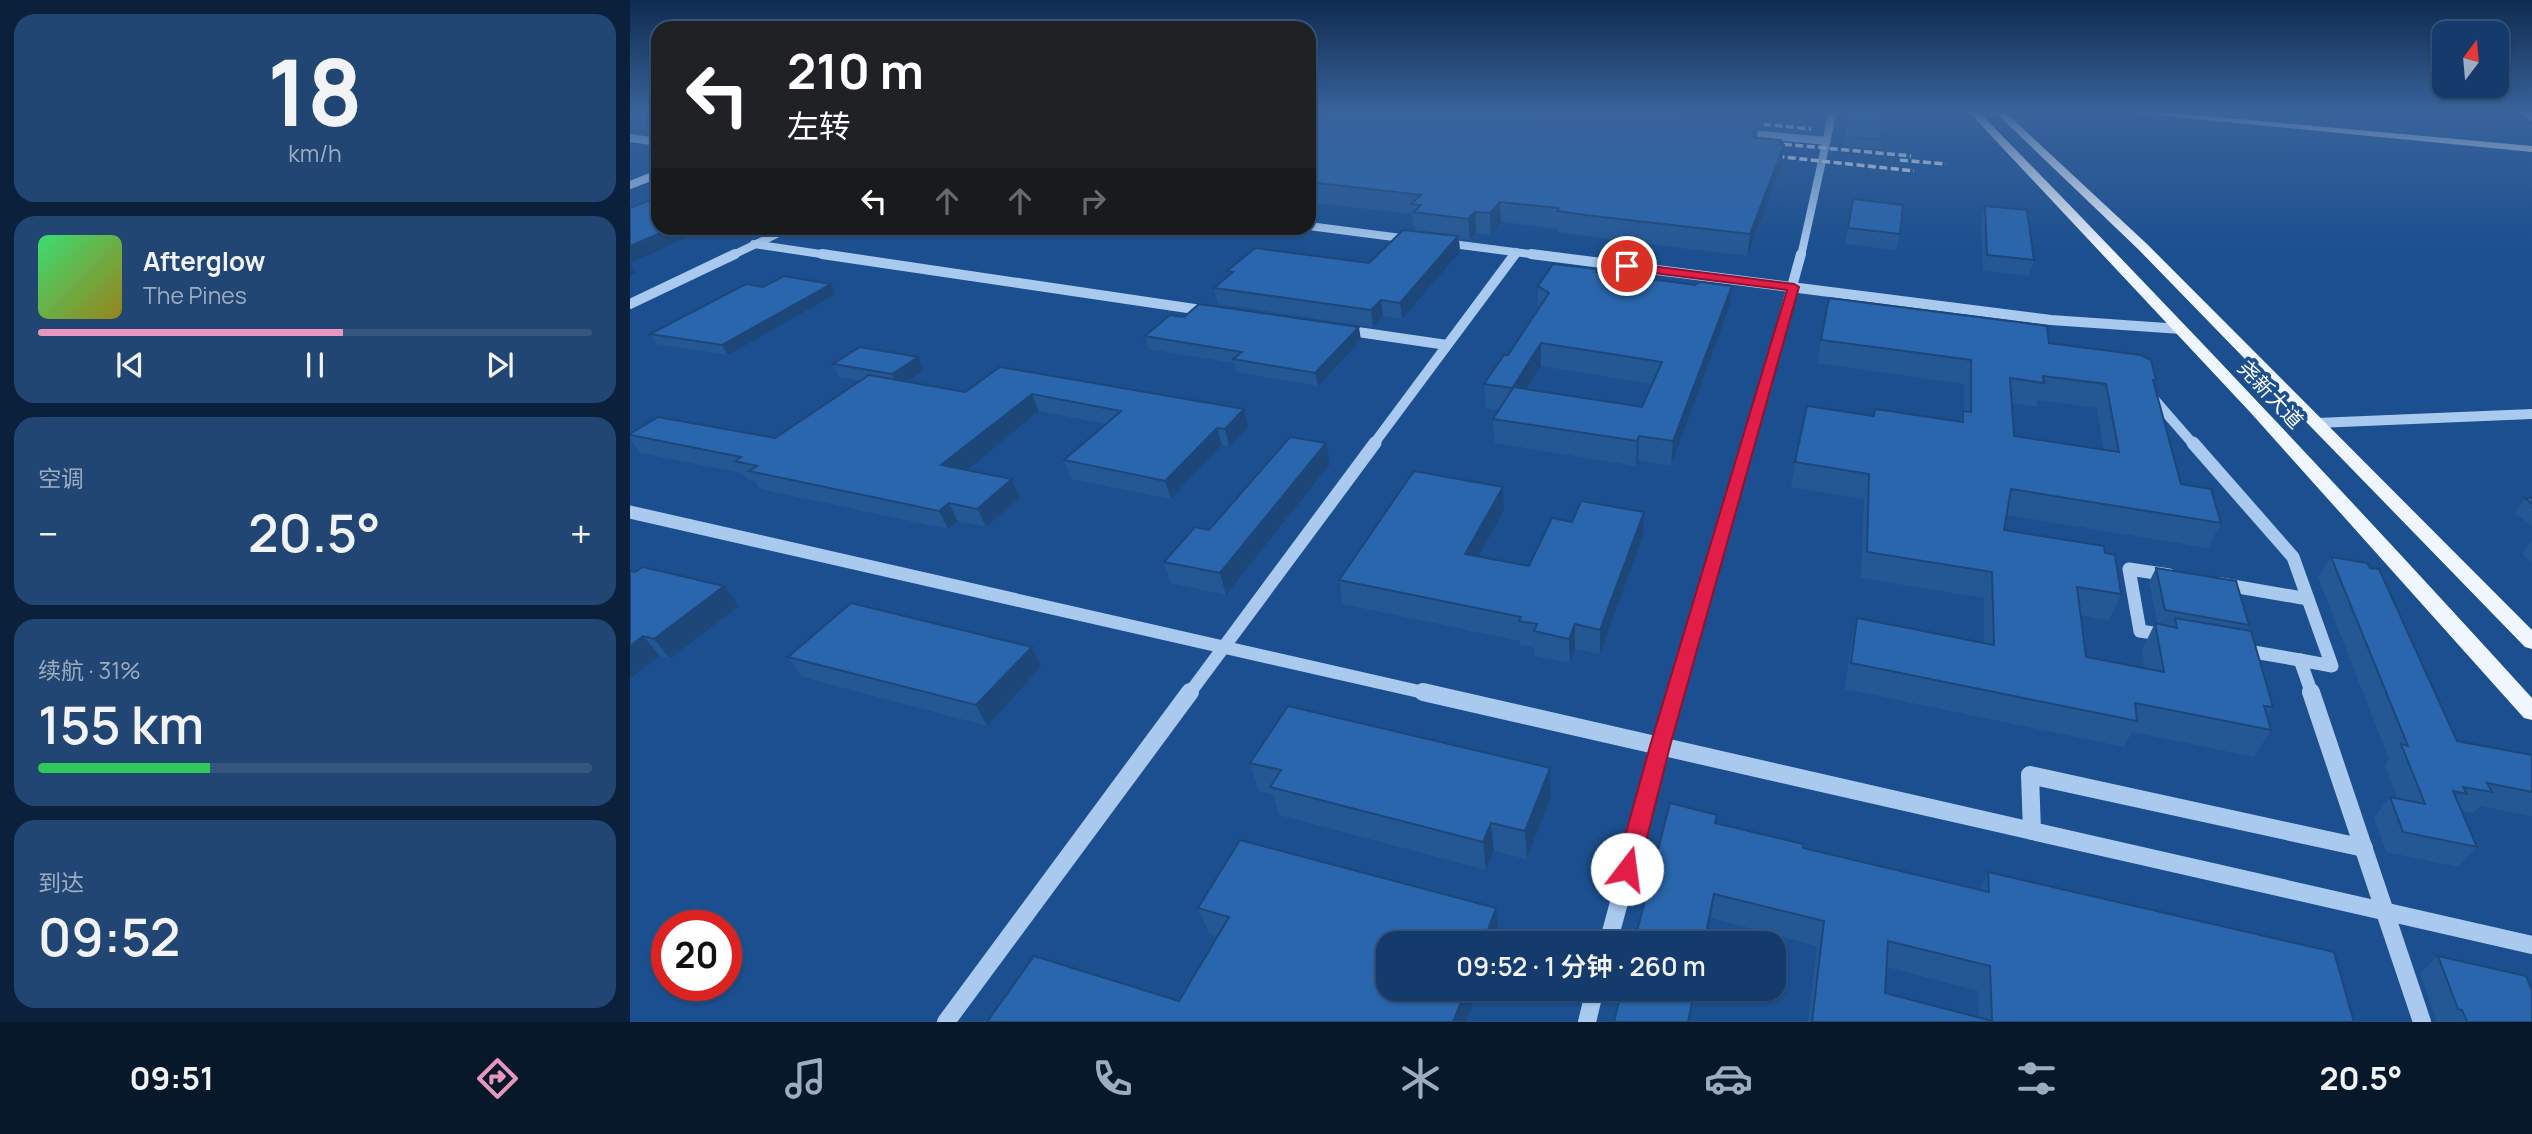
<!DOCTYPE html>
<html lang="zh">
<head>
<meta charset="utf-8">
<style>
	body { margin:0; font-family:Manrope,"Noto Sans SC",sans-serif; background:#214673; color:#f1f3f6; height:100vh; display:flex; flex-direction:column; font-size:26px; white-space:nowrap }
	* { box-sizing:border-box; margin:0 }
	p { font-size:23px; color:#9dadc1 }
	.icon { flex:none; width:38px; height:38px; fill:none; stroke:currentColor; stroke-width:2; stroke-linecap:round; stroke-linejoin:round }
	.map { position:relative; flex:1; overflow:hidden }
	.side { display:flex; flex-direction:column; gap:14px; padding:14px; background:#0b203b; width:630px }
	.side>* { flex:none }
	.hud { position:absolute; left:21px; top:21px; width:665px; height:214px; border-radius:21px; box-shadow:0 2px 5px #0004,0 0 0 2px #33557e; background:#202124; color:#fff; overflow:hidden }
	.needle { width:46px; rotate:16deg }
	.fabs { position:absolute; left:1802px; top:21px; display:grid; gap:14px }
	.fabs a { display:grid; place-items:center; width:77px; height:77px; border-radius:14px; background:#143b6b; box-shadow:0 2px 5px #0004,0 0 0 2px #33557e; font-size:35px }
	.speed { position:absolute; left:21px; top:910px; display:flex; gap:14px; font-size:35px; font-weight:700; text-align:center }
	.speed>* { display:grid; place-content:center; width:91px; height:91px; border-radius:50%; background:#143b6b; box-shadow:0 2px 5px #0004,0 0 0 2px #33557e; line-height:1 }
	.speed .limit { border:10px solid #d22; background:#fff; color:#111 }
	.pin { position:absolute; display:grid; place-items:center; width:60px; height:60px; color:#fff; margin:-30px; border:4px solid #fff; border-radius:50%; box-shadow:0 2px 7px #0007 }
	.me { position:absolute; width:77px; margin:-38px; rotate:15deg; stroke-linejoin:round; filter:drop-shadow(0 0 5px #0008) }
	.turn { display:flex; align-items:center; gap:24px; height:147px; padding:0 21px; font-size:32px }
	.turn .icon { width:91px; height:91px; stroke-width:2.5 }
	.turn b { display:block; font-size:49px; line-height:60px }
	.lanes { display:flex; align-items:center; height:66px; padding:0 21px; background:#0003; justify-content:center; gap:35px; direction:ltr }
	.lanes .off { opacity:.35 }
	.big { font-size:52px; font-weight:600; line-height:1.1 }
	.side .card { flex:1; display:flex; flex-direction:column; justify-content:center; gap:10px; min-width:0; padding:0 24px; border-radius:21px; background:#214673 }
	.side .dial { align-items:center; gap:0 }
	.dial b { font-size:91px; line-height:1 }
	.song { display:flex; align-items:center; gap:21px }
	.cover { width:84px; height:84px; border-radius:10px; background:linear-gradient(135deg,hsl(140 70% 55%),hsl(50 70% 35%)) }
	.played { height:7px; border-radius:4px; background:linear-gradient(90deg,#e797bd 55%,#33557e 55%) }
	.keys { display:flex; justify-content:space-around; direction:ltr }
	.heat { display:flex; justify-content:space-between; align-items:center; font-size:38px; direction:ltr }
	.charge { height:10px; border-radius:5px; background:linear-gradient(90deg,#34c759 31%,#33557e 0) }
	.trip { position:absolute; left:746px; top:931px; width:410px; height:70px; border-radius:21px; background:#143b6b; box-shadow:0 2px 5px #0004,0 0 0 2px #33557e; font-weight:600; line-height:70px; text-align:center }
	.tab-bar { display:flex; height:112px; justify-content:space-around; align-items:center; background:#08182b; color:#9dadc1 }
	.tab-bar .icon { width:49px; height:49px }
	.tab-bar .current { color:#e797bd }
	.tab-bar b { font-size:32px; color:#f1f3f6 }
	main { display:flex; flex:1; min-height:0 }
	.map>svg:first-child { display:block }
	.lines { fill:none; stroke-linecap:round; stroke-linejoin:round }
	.minor-far3 { stroke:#a9c9ee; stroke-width:8 }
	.minor-far2 { stroke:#a9c9ee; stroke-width:10 }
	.minor-far1 { stroke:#a9c9ee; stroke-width:13 }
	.minor { stroke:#a9c9ee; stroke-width:18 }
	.major { fill:#f0f6ff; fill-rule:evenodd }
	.rail { stroke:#fff; stroke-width:3.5; stroke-dasharray:8 3.5; stroke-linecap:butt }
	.wall { fill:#245895; fill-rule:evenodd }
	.shaded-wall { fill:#1d4779 }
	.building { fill:#2a66ad; stroke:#1d4779; stroke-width:2; fill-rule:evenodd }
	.route { fill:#e11d48; stroke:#92132f; stroke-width:2 }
	.labels { text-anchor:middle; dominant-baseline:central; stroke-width:7; stroke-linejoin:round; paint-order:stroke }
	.street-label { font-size:21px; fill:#fff; stroke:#1b4f8f }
</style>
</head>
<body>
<main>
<section class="side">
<div class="card dial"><b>18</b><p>km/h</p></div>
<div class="card">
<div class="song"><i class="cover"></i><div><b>Afterglow</b><p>The Pines</p></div></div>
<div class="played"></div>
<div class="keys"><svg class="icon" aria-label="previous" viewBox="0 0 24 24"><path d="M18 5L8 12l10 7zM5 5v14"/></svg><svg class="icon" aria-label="pause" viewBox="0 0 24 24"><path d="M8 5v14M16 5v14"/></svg><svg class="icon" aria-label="next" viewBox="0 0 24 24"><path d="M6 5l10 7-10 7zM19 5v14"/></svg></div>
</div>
<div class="card"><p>空调</p>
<div class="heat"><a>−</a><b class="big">20.5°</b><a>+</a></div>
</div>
<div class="card"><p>续航 · 31%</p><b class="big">155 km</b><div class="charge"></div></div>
<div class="card"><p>到达</p><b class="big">09:52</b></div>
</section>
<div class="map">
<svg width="1902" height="1022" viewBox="0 0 1902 1022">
	<rect width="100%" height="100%" fill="#1b4f8f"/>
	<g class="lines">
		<g class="minor-far3">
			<path d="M1895,111L1902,117"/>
			<path d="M1111,133L1197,141"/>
			<path d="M0,138L28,142"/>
			<path d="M0,185L28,174"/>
			<path d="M679,226L779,239"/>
			<path d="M815,243L915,256"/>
			<path d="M124,244L204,256"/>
			<path d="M101,256L159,228"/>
			<path d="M883,256L886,252"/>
			<path d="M1171,256L1203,111"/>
		</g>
		<g class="minor-far2">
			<path d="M192,254L578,311"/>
			<path d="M901,254L1421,320L1551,329"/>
			<path d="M0,304L105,254"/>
			<path d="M714,330L817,345"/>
			<path d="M1523,398L1564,445"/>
			<path d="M1687,423L1902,414"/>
			<path d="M743,445L885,254"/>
			<path d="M1118,445L1171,254"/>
		</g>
		<g class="minor-far1">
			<path d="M1563,443L1663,557L1678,599L1591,584"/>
			<path d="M0,512L800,694"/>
			<path d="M1536,635L1510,631L1499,569L1539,575"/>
			<path d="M1612,650L1670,660L1682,694"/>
			<path d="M1670,660L1702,666L1678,599"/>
			<path d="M559,694L745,443"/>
			<path d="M1045,694L1118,443"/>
		</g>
		<g class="minor">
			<path d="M793,692L1902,945"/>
			<path d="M1681,692L1792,1022"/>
			<path d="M1402,831L1400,775L1734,848"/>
			<path d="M978,943L1046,692"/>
			<path d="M316,1022L560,692"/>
			<path d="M957,1022L965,989"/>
		</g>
		<g class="major">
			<path d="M1338,111H1348C1536,303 1721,499 1902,698V720L1894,718L1620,412Z"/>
			<path d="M1364,111H1374L1517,244L1902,630V649L1895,647L1509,250Z"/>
			<path d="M1484,111H1523L1902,146V152Z"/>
		</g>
		<g class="rail">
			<path d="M1133,124L1181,129"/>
			<path d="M1131,142L1281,156"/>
			<path d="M1135,155L1284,171"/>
			<path d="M1270,160L1316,164"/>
		</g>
	</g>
	<g class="wall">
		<path d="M679,111H1139L1132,128H1128L1127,137L1151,140L1152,164L1117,256L955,236L928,232V229L871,222L861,235L846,233L840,240L829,238L830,252L772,319L753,316L743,327L588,304L584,288L598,276L597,271L739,263L786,231L785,225H783L782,214L679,202Z"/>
		<path d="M1254,111L1249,147L1212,146L1213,137Z"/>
		<path d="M1223,199L1270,234L1266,250L1215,244Z"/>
		<path d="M1355,206L1404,260L1399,276L1353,271L1351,221Z"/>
		<path d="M967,272L1099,308L1041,466L1008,460L1006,466L865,443L863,419L869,410L856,408L854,384L878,355L908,309V286ZM911,366L1022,384L1012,407L898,389Z"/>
		<path d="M133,287L206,294L98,355L26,344L20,334Z"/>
		<path d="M554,317L731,340L688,386L606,372L604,363L518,349L515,336Z"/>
		<path d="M1191,340L1419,343L1526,380L1524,384L1551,484L1591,523L1578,548L1377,515L1374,530L1475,553L1491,594L1479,621L1451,615L1456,657L1515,668L1512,650L1525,623L1528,624L1519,582L1526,568L1619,625L1616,630L1643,707L1637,716L1641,730L1624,757L1502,732L1494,747L1215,689L1221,644L1227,618L1354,643V598L1231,578L1234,499L1161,487L1165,462L1243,416L1330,422L1333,411H1334V384L1187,363ZM1408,400L1467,408L1474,450L1384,436L1382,403L1406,407Z"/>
		<path d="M288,357L294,370L277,382L335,392L370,367L618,427L599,447L592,445L541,499L441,479L434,460L476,424L409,411L337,470L382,479L390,498L356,527L328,521L318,529L130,489L125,481L116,479L112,473L10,453L0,438V434L145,438L231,381L209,377L203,364Z"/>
		<path d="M700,464L596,595L541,583L534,562Z"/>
		<path d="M1895,498H1902V526L1885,513Z"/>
		<path d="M874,510L849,556L899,566L1013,536L970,654L945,649L940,663L905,656L904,648L890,645V641L713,604L709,580Z"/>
		<path d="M1902,540V563L1892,554Z"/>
		<path d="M1701,557L1827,741L1902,755V816L1850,806L1843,813L1831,811L1847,847L1828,867L1756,852L1744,818L1760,797L1767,798L1755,765L1759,759L1688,577Z"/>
		<path d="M0,571L109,606L40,659L30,656L0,679Z"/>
		<path d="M402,647L411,667L357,726L172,677L158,657Z"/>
		<path d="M620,763L920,768L921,796L897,859L864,851L856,870L649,815L643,794L629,791Z"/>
		<path d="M1086,823L1173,848L1350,890L1358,872L1724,1022H1178L1187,946L1081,918ZM1257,967L1348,991L1349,1018L1255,993Z"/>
		<path d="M568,908H866L869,934L587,936L579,933Z"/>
		<path d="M1808,956L1902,1022H1807L1790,973Z"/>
	</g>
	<g class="shaded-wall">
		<path d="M1134,111H1139L1132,128Z"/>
		<path d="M1128,122L1126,141L1121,137Z"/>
		<path d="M1154,145L1152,164L1117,256L1120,234Z"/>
		<path d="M870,202L871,222L861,235L860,213Z"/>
		<path d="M845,212L846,233L840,240L838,219Z"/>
		<path d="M42,228H76L62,234L63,235L0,263V246Z"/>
		<path d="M828,236L830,252L772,319L770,303Z"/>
		<path d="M0,263L6,273L0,276Z"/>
		<path d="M201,284L206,294L98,355L92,345Z"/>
		<path d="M1102,286L1099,308L1041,466L1043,441Z"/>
		<path d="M751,300L753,316L743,327L741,310Z"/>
		<path d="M729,327L731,340L688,386L685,373Z"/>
		<path d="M911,343V366L884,411L883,387Z"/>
		<path d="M288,357L294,370L268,388L262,374Z"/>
		<path d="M402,394L409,411L320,484L311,465Z"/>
		<path d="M614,409L618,427L599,447L595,429Z"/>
		<path d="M587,428L592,445L541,499L535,481Z"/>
		<path d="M1009,436L1008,460L1006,466L1007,441Z"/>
		<path d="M696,443L700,464L596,595L590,573Z"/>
		<path d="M382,479L390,498L356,527L347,509Z"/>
		<path d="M873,487L874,510L837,578L835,554Z"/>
		<path d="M319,503L328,521L318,529L309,511Z"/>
		<path d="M1014,512L1013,536L970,654V630Z"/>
		<path d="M94,586L109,606L40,659L24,639Z"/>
		<path d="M945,624V649L940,663L939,639Z"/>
		<path d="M13,636L30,656L0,679V646Z"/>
		<path d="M402,647L411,667L357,726L346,705Z"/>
		<path d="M920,768L921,796L897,859L895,831Z"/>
		<path d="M861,823L864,851L856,870L853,842Z"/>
		<path d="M1084,894L1076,943H1074Z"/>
		<path d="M866,908L869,934L865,943H853Z"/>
		<path d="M836,989H848L836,1022H823Z"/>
		<path d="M1065,989H1066L1059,1022H1058Z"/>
	</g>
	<g class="building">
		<path d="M679,111H1015L1128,122L1121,137L1151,140L1149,145H1154L1120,234L955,215L927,211L929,208L870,202L860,213L845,212L838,219L784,212L791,205L781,204L791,195L679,182Z"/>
		<path d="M1219,111H1254L1250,139L1213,137Z"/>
		<path d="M28,197V228H42L0,246V208Z"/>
		<path d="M1223,199L1273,205L1270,234L1218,228Z"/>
		<path d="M1355,206L1397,210L1404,260L1357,255Z"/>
		<path d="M773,230L828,236L770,303L751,300L741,310L584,288L603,272L597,271L625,248L739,263Z"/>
		<path d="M923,264L967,269L966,272L1065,285L1070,282L1102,286L1043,441L1009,436L1007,441L863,419L883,388L854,384L874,355H878L919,293L908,286ZM911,343L1032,362L1012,407L883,387Z"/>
		<path d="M154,276L201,284L92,345L20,334L116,284L133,287Z"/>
		<path d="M1199,298L1417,326L1419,343L1511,355L1521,360L1526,380H1523L1551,484L1581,489L1591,523L1381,489L1374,530L1474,546L1475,553L1485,555L1491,594L1447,587L1456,657L1534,672L1525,623L1547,628L1545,618L1621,631L1643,707L1634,706L1641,730L1505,703L1507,721L1221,663L1227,618L1364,645L1362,572L1237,552L1239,474L1165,462L1177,406L1244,416L1245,409L1333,422V411L1341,412V360L1191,340ZM1413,376L1476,384L1489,452L1384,436L1380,378L1414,383Z"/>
		<path d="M569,304L729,327L685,373L603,359L612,352L515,336L540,315L554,317Z"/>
		<path d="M230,347L288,357L262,374L203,364Z"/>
		<path d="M370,367L614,409L595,429L587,428L535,481L434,460L491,411L402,394L311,465L382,479L347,509L319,503L309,511L119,471L127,466L105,461L111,457L0,435V434L28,417L145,438L239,375L335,392Z"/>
		<path d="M660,437L696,443L590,573L534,562L565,527L579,530Z"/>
		<path d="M784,471L873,487L835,554L899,566L922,518L942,522L951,501L1014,512L970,630L945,624L939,639L904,631L907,624L889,621L891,617L709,580Z"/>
		<path d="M1895,498H1902V504Z"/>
		<path d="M1701,557L1737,563L1740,568L1749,569L1827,741L1902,755V792L1857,783L1862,792L1833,787L1837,794L1823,791L1847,847L1773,832L1760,797L1795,804L1771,744L1778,746Z"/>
		<path d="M13,567L94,586L24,639L13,636L0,646V571L5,572Z"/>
		<path d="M1526,568L1606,581L1619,625L1535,610Z"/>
		<path d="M221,603L402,647L346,705L158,657Z"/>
		<path d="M658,706L920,768L895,831L861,823L853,842L640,787L651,770L620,763Z"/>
		<path d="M1040,803L1087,815L1085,823L1173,844V848L1359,892L1358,872L1704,952L1724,1022H1182L1194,921L1084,894L1074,943H1004ZM1258,941L1360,966L1362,1021L1255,993Z"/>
		<path d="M610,840L866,908L853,943H758V989H836L823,1022H357L404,956L549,1001L599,917L568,908Z"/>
		<path d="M1808,956L1896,976L1902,990V1022H1837L1832,1010L1828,1009Z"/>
		<path d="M992,989H1065L1058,1022H984Z"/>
	</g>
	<linearGradient id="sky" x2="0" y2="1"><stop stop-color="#0f2b4f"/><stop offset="0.44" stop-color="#39639b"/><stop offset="1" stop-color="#39639b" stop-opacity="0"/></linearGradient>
	<rect width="1902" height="254" fill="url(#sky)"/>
	<path class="route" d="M997,263L1164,284L1169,287L1040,746L1009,869L1005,876L997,879L989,876L986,869L1020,746L1157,290L993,269V264Z"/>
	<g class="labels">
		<g class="street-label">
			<text transform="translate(1641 394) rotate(47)">尧新大道</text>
		</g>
	</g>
</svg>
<div class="fabs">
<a><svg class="needle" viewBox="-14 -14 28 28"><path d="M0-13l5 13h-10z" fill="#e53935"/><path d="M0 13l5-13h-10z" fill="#9dadc1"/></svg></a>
</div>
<div class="speed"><div class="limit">20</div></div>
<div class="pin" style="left:997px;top:266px;background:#d93025"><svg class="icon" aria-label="arrive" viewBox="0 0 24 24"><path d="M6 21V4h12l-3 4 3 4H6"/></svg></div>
<svg class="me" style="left:997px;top:869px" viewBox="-20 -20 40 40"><circle r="19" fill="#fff"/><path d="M0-13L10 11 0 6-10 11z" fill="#e11d48"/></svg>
<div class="trip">09:52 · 1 分钟 · 260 m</div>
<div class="hud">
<div class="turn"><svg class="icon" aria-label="left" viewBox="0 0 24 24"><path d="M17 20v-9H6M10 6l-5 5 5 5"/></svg><div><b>210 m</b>左转</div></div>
<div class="lanes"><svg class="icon" aria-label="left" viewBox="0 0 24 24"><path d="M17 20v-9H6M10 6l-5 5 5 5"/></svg><svg class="icon off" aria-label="ahead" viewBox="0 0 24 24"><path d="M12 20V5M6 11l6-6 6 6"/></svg><svg class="icon off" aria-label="ahead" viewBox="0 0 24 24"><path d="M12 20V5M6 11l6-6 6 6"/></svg><svg class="icon off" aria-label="right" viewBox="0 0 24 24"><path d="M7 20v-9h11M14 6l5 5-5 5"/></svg></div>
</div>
</div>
</main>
<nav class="tab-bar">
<b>09:51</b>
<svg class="icon current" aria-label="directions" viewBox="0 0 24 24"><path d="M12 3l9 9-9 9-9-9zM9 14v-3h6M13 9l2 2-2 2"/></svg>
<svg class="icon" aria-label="music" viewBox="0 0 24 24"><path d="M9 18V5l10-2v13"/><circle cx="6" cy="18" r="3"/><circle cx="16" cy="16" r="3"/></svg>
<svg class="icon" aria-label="phone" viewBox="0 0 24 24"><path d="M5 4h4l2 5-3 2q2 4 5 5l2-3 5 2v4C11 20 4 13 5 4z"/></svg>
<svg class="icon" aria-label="climate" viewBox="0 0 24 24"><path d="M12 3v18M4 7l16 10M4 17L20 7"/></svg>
<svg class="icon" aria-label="car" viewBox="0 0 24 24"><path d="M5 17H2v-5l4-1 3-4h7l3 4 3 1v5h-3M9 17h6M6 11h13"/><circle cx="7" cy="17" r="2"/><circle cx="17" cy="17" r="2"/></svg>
<svg class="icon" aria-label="filters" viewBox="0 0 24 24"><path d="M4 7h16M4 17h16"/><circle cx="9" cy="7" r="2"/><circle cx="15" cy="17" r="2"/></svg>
<b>20.5°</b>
</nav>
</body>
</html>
